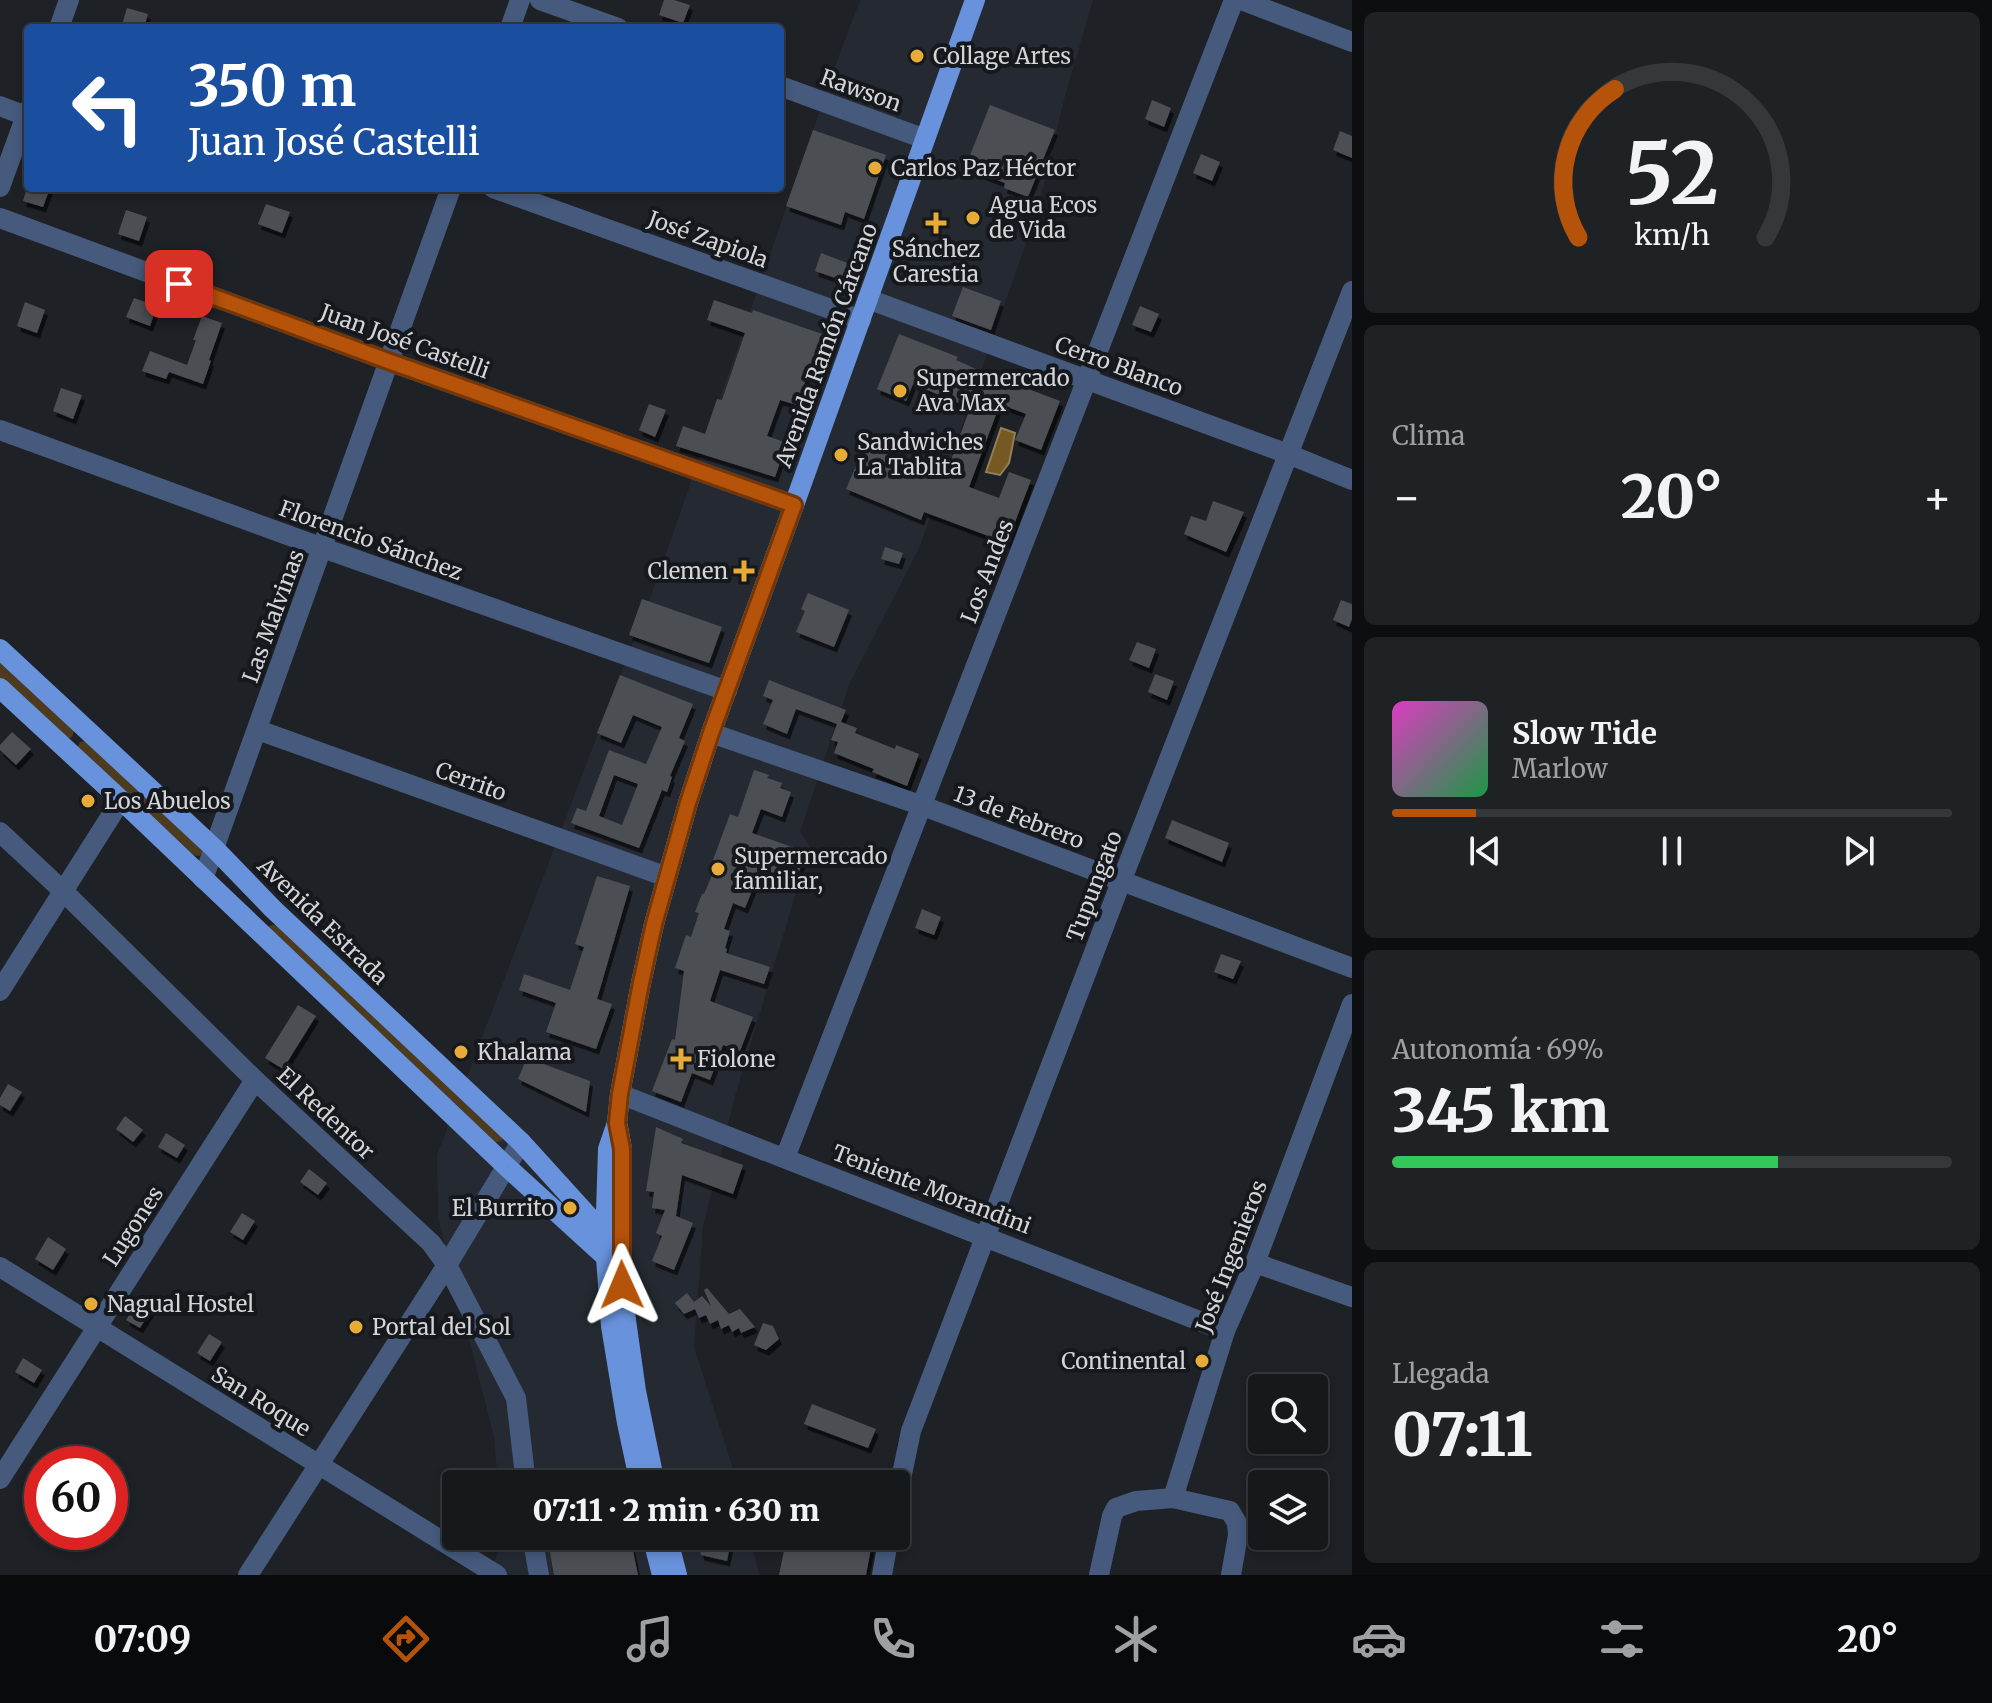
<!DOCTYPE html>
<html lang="es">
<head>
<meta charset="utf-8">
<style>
	body { margin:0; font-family:Merriweather,serif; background:#1f2225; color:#f1f3f6; height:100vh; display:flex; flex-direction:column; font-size:30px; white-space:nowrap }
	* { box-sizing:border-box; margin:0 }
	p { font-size:26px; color:#9ea0a3 }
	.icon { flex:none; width:44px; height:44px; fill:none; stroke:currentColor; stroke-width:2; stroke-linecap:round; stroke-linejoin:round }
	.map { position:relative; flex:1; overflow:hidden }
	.side { display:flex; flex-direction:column; gap:12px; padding:12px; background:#0c0e0f; width:640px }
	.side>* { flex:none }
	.guide { position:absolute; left:24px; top:24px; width:760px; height:168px; border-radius:8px; box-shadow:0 4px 12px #0003,0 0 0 2px #35383b; background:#1a4fa0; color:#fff; overflow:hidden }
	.buttons { position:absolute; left:1248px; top:1374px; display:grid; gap:16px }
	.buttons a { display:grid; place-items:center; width:80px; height:80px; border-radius:8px; background:#16191c; box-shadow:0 4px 12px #0003,0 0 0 2px #35383b; font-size:40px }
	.speed { position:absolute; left:24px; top:1446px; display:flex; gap:16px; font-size:40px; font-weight:700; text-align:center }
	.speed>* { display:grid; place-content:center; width:104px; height:104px; border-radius:50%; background:#16191c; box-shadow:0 4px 12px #0003,0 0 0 2px #35383b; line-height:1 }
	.speed .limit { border:12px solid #d22; background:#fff; color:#111 }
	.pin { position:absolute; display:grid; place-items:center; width:68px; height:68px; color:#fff; margin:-34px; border-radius:16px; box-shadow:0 4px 12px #0006 }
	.me { position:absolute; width:88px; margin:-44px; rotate:359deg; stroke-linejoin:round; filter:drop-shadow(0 0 6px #0008) }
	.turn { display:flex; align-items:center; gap:28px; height:168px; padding:0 32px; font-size:36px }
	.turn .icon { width:104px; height:104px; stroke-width:2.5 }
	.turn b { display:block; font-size:56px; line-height:68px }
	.big { font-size:60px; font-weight:800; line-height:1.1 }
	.side .widget { flex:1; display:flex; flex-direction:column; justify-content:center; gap:12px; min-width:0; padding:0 28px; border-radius:12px; background:#1f2225 }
	.side .dial { align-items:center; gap:0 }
	.dial svg { height:208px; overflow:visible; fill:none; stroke:#35383b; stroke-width:7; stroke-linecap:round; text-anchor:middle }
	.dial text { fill:#f1f3f6; stroke:none }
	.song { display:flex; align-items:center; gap:24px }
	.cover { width:96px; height:96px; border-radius:12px; background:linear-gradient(135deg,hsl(310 70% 55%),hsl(140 70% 35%)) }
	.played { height:8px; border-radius:4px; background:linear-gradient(90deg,#b45309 15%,#35383b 15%) }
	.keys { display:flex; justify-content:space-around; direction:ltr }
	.heat { display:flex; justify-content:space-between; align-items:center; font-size:44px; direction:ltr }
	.charge { height:12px; border-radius:6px; background:linear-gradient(90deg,#34c759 69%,#35383b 0) }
	.trip { position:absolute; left:442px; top:1470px; width:468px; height:80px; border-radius:8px; background:#16191c; box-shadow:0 4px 12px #0003,0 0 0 2px #35383b; font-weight:800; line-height:80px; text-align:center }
	.menu { display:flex; height:128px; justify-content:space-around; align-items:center; background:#090a0b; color:#9ea0a3 }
	.menu .icon { width:56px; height:56px }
	.menu .selected { color:#b45309 }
	.menu b { font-size:36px; color:#f1f3f6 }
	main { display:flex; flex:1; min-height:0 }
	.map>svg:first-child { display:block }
	.built { fill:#252a32 }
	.green { fill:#4c3b1e }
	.water { fill:#755822; stroke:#927e59; stroke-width:2 }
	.building { fill:#4c4f53; fill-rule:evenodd; filter:url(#shadow) }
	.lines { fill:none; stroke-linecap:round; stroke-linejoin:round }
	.minor { stroke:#455a7d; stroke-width:20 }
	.major { stroke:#6892db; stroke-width:20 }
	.route-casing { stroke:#753606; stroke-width:20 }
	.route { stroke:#b45309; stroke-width:14 }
	.poi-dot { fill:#e7ac37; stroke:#15181c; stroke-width:3 }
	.labels { text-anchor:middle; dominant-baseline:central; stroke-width:8; stroke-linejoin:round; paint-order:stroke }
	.poi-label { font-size:22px; fill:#d4d5d8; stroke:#15181c; text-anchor:start }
	.street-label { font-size:22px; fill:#d4d5d8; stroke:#15181c }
</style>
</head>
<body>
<main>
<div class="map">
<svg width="1352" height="1575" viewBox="0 0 1352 1575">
	<defs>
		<filter id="shadow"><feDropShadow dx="3" dy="5.5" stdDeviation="0" flood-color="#0009"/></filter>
	</defs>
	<rect width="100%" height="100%" fill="#1e2125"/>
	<g class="built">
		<path d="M860,0H1093L1065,96L1038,209L920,546L849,685L800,832L810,846L735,1096L703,1227L694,1347L738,1484H498L494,1437L438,1217L437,1155L659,574L840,53Z"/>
		<path d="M502,1536H750L759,1575H486L502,1546Z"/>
	</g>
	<g class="green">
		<path d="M0,658L74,731L72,737L68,739L62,738L0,678Z"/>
		<path d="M85,741L203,851C201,856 199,857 194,855L77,748L80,742Z"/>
		<path d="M272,925H277L504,1138C501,1142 499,1142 495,1142L268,927Z"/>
	</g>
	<path class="water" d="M1001,428L1015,433L1009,463L1000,475L986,472Z"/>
	<g class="building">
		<path d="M664,0H674L690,5L683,23L659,15Z"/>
		<path d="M127,8L148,14L144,28H121Z"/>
		<path d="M1152,100L1171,108L1164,127L1145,119Z"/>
		<path d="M990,105L1055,130L1028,197L1004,188L1005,183L965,168Z"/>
		<path d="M813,130L886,155L864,219L845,212L841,225L786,206Z"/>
		<path d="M1340,131L1352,136V158L1333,150Z"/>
		<path d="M1201,154L1220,162L1212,181L1193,173Z"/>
		<path d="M27,188H50L43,207L23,201Z"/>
		<path d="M266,204L290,212L282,233L258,224Z"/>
		<path d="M126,210L147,217L139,241L118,234Z"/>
		<path d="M821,253L850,264L844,281L815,271Z"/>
		<path d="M963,287L1001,301L991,330L952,316Z"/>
		<path d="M134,298L157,306L150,326L126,317Z"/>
		<path d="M714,300L752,313L753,310L822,334L797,405L780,400L767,436L787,443L775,477L676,446L683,426L705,434L717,399L722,400L745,333L707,320Z"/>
		<path d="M25,302L45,310L37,333L17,326Z"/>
		<path d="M1140,306L1159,314L1151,332L1132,325Z"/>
		<path d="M202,316L222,323L209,360L211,361L203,384L169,372L166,379L142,371L150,351L187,365L196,340H193Z"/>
		<path d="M899,334L958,357L956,360L978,370L1060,401L1041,450L1015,440L1026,414L1000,404L969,487L999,498L1009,472L1031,480L1007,543L924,512L921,520L846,489L868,438L891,447L889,452L946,474L970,408L913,384L906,401L877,389Z"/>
		<path d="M61,388L82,395L73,419L53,411Z"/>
		<path d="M649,404L666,410L655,437L639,430Z"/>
		<path d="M1213,501L1244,512L1226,552L1184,534L1191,516L1206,521Z"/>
		<path d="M885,547L903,553L899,564L881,559Z"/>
		<path d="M808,593L849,610L834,647L796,632L805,611L801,609Z"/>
		<path d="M642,599L722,627L709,663L629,635Z"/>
		<path d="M1341,600L1352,604V619L1349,627L1333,620Z"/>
		<path d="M1137,642L1156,649L1149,668L1129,660Z"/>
		<path d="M1155,674L1174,681L1167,700L1148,692Z"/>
		<path d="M620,675L693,704L679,738L685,741L670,776L672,777L667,792L662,790L639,848L571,823L577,808L586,811L609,750L646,764L662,727L633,715L621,743L597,733ZM614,775L638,784L622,825L599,816Z"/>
		<path d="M769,680L846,710L841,722L857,728L855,733L895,749L896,745L919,754L907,786L872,772L874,769L834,753L838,742L831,740L837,724L796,709L787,734L763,724L773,700L763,696Z"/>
		<path d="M12,732L31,749L16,765L0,750V745Z"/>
		<path d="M754,770L769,775L767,778L782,783L780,788L791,792L782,817L761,809L752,833L806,852L793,888L758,876L745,908L733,903L724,929L730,931L725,948L727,949L726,953L770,967L764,984L720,970L710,1001L753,1017L740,1051L723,1045L710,1080L692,1073L681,1102L652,1091L672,1039L675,1040L684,971L675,968L686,935L691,937L699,913L695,912L702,894H704L718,861L713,860L730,814L738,817Z"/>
		<path d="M1172,820L1229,843L1222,862L1165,838Z"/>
		<path d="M597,876L630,886L597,999L612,1004L596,1049L546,1032L556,1003L519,990L524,974L570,990L584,947L575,944Z"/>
		<path d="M922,909L941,917L934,935L915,928Z"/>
		<path d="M1221,954L1241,961L1233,979L1214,972Z"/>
		<path d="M298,1005L316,1016L283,1069L265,1058Z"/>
		<path d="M527,1058L590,1081L586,1112L518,1079Z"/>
		<path d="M8,1084L22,1092L10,1111L0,1105V1098Z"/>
		<path d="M125,1116L143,1130L133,1142L116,1129Z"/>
		<path d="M656,1127L683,1139L681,1143L743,1165L733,1194L682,1175L676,1216L693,1223L674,1270L652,1261L662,1236L656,1233L665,1210L652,1208L654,1192L646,1191Z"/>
		<path d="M166,1133L185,1145L177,1158L158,1147Z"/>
		<path d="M309,1169L327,1183L318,1195L300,1182Z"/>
		<path d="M242,1213L255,1221L243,1240L230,1232Z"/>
		<path d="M48,1237L66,1249L53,1270L35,1259Z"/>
		<path d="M707,1288L729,1314L740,1309L755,1327L741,1333L739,1328L732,1332L729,1325L721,1329L718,1320L710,1324L706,1315L699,1318L695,1309L684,1314L675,1303L687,1293L694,1302L702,1296L711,1306L704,1290Z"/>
		<path d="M138,1301L152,1309L140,1328L126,1320Z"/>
		<path d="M763,1323L773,1326L779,1339L766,1350L754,1345Z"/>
		<path d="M209,1334L222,1342L210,1361L197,1353Z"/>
		<path d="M23,1358L42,1370L34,1383L15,1372Z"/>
		<path d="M812,1404L876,1429L868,1448L804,1424Z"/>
		<path d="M547,1536H630L638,1575H554Z"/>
		<path d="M697,1536H732L727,1561L701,1555Z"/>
		<path d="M787,1536H836L872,1543L866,1575H779Z"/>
	</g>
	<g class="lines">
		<g class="minor">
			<path d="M540,0L618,28"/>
			<path d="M1241,0L1352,42"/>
			<path d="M59,28L69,0"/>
			<path d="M510,28L520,0"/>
			<path d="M780,86L925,139"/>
			<path d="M0,106L26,116"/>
			<path d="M0,187L28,110"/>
			<path d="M493,188L861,320"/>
			<path d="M0,218L388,361L794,505"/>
			<path d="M868,299L1288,454L1352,480"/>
			<path d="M0,430L323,548L727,691"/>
			<path d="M258,730L667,877"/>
			<path d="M711,733L923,806L1352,968"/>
			<path d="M0,832L64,892L255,1080L431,1243L447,1265L516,1398L526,1484"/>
			<path d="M203,879L451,188"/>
			<path d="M0,991L121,800"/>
			<path d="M620,1094L1225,1331"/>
			<path d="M785,1158L1234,0"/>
			<path d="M1255,1263L1352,1297"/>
			<path d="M0,1267L497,1575"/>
			<path d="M0,1479L255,1080"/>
			<path d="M1173,1498L1225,1331L1255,1263L1352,1004"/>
			<path d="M896,1503L911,1431L1121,882L1352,291"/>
			<path d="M532,1536L539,1575"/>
			<path d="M248,1575L447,1265L521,1142"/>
			<path d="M882,1575L889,1536"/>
			<path d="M1099,1575L1112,1516L1116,1508L1136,1501L1173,1498L1230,1511L1237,1523L1238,1535L1231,1575"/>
		</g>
		<g class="major">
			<path d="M0,649L215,849L273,909L521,1142L609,1239"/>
			<path d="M0,688L121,800L507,1167L606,1257"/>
			<path d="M618,1127L622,1149L621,1236L623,1299L636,1391L655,1484"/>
			<path d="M616,1289L617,1299L626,1320"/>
			<path d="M640,1484L627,1423L611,1326L605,1243L608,1149L617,1123L620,1094L641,983L654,924L688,803L711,733L794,505L975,0"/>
			<path d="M652,1536L662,1575"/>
			<path d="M667,1536L677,1575"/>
		</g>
	</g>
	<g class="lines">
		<defs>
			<path id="route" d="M179,284L388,361L794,505L711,733L688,803L654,924L641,983L620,1094L617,1123L622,1149V1285"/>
		</defs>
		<use href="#route" class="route-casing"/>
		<use href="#route" class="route"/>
	</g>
	<g class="poi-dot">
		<circle cx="917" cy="56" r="8"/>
		<circle cx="875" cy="168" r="8"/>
		<circle cx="973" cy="218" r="8"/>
		<path d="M932 211h8v8h8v8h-8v8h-8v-8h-8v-8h8z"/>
		<circle cx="900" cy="391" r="8"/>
		<circle cx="841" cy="455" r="8"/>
		<path d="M740 559h8v8h8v8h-8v8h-8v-8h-8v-8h8z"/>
		<circle cx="88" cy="801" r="8"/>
		<circle cx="718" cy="869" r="8"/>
		<circle cx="461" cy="1052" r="8"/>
		<path d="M677 1047h8v8h8v8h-8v8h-8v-8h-8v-8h8z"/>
		<circle cx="570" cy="1208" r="8"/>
		<circle cx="91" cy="1304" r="8"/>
		<circle cx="356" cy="1327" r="8"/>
		<circle cx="1202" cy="1361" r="8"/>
	</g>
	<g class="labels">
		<g class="poi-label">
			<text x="933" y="56">Collage Artes</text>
			<text x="891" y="168">Carlos Paz Héctor</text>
			<text x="989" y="205">Agua Ecos<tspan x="989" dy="25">de Vida</tspan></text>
			<text x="936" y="249" text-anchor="middle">Sánchez<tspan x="936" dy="25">Carestia</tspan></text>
			<text x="916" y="378">Supermercado<tspan x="916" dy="25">Ava Max</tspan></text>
			<text x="857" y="442">Sandwiches<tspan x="857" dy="25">La Tablita</tspan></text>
			<text x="728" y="571" text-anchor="end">Clemen</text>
			<text x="104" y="801">Los Abuelos</text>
			<text x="734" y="856">Supermercado<tspan x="734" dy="25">familiar,</tspan></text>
			<text x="477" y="1052">Khalama</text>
			<text x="697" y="1059">Fiolone</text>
			<text x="554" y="1208" text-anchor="end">El Burrito</text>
			<text x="107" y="1304">Nagual Hostel</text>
			<text x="372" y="1327">Portal del Sol</text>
			<text x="1186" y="1361" text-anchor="end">Continental</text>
		</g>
		<g class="street-label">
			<text transform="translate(861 90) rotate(20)">Rawson</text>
			<text transform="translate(708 239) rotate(20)">José Zapiola</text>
			<text transform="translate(405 341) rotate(20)">Juan José Castelli</text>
			<text transform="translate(826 345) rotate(-70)">Avenida Ramón Cárcano</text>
			<text transform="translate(1119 366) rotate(20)">Cerro Blanco</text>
			<text transform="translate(371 540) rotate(20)">Florencio Sánchez</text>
			<text transform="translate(987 571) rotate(-69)">Los Andes</text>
			<text transform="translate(273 616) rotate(-70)">Las Malvinas</text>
			<text transform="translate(471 781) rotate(20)">Cerrito</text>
			<text transform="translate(1019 817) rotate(21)">13 de Febrero</text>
			<text transform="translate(1094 886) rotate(-69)">Tupungato</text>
			<text transform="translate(323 921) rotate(44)">Avenida Estrada</text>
			<text transform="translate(326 1113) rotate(43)">El Redentor</text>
			<text transform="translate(932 1189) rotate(21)">Teniente Morandini</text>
			<text transform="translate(133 1226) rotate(-57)">Lugones</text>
			<text transform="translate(1231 1256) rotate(-69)">José Ingenieros</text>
			<text transform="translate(261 1401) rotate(32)">San Roque</text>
		</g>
	</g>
</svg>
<div class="buttons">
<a><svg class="icon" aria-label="search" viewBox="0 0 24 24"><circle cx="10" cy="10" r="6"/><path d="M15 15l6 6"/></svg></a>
<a><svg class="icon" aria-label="layers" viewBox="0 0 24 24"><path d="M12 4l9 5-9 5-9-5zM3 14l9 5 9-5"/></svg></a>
</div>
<div class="speed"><div class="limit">60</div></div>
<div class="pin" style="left:179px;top:284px;background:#d93025"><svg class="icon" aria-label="arrive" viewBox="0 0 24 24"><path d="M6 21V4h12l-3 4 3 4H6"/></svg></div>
<svg class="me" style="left:622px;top:1285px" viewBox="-20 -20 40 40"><path d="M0-17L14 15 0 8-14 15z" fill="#b45309" stroke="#fff" stroke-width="4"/></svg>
<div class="trip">07:11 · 2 min · 630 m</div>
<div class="guide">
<div class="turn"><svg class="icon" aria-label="left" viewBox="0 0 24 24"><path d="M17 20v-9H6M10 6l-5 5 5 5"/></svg><div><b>350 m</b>Juan José Castelli</div></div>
</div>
</div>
<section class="side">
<div class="widget dial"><svg viewBox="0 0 100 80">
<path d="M14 69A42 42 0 1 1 86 69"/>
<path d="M14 69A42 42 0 0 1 28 12" stroke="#b45309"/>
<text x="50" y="56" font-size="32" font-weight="700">52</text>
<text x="50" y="72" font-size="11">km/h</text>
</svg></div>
<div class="widget"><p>Clima</p>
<div class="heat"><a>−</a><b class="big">20°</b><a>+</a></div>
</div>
<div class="widget">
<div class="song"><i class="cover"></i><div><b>Slow Tide</b><p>Marlow</p></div></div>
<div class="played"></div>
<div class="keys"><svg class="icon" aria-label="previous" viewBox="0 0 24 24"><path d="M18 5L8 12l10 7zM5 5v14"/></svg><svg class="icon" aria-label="pause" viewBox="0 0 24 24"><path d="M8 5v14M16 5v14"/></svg><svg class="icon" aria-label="next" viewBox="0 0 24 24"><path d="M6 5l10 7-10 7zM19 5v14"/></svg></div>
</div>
<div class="widget"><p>Autonomía · 69%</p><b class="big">345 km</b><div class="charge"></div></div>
<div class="widget"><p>Llegada</p><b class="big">07:11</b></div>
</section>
</main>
<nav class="menu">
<b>07:09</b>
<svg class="icon selected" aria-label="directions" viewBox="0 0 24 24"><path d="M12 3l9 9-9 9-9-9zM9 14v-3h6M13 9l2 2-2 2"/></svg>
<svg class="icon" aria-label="music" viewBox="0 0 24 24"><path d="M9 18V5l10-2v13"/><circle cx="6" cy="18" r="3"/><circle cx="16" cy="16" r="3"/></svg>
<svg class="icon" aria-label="phone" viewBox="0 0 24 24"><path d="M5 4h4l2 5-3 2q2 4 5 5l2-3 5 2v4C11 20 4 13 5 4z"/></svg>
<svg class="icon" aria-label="climate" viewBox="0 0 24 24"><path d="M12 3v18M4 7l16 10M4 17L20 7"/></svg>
<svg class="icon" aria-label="car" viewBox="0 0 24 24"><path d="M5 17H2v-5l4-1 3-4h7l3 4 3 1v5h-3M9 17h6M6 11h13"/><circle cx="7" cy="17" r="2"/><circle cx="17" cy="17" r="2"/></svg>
<svg class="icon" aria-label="filters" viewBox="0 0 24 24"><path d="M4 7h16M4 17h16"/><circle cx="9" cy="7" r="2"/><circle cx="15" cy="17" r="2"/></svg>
<b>20°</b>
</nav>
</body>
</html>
